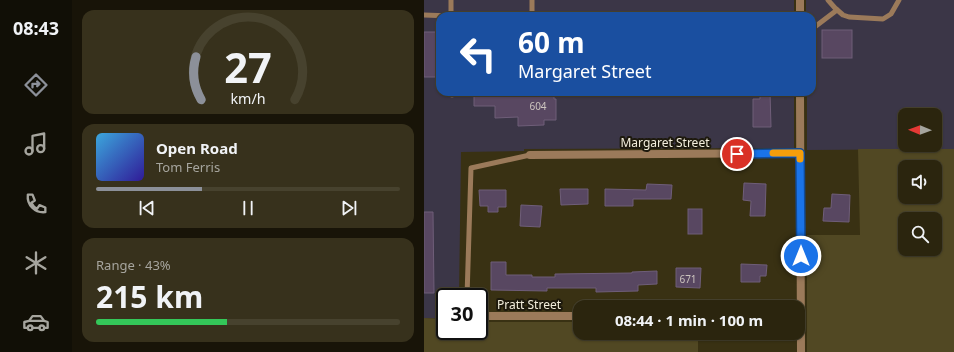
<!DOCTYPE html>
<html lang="en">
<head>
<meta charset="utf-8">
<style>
	body { margin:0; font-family:"Noto Sans",sans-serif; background:#37311c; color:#f1f3f6; height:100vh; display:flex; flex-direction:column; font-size:15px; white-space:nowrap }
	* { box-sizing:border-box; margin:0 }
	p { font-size:13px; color:#a6a59e }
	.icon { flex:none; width:22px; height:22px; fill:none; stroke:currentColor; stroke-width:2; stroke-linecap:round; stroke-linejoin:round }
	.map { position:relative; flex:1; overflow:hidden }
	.side { display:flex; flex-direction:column; gap:10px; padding:10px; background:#181408; width:352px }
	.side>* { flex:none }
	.hud { position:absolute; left:12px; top:12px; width:380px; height:84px; border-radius:12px; box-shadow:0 1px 3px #0004,0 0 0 1px #47422e; background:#1a4fa0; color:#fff; overflow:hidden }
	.needle { width:26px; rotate:271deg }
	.fabs { position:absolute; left:474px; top:108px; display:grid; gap:8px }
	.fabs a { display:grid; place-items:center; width:44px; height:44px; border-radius:8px; background:#2b250e; box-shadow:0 1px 3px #0004,0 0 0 1px #47422e; font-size:20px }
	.speed { position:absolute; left:12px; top:288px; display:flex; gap:8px; font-size:20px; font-weight:700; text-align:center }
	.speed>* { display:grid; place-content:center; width:52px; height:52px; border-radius:50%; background:#2b250e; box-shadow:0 1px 3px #0004,0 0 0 1px #47422e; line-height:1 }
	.speed .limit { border:2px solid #111; border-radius:6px; background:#fff; color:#111 }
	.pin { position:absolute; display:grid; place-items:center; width:34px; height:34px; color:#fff; margin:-17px; border:2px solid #fff; border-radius:50%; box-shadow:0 1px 4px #0007 }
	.me { position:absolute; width:44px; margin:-22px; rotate:0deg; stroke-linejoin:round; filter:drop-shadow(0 0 3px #0008) }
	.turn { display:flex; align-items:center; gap:14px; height:84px; padding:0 16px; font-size:18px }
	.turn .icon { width:52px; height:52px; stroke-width:2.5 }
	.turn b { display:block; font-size:28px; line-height:34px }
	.big { font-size:30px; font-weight:700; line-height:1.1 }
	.side .widget { flex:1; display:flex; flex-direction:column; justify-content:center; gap:6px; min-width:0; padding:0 14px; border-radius:12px; background:#37311c }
	.side .dial { align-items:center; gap:0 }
	.dial svg { height:104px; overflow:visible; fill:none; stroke:#47422e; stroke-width:7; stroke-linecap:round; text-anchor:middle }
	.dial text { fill:#f1f3f6; stroke:none }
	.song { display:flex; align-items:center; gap:12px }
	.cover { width:48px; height:48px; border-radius:6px; background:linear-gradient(135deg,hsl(200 70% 55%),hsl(250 70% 35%)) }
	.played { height:4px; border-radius:2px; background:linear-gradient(90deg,#8c9099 35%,#47422e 35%) }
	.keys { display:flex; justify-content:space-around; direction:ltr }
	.charge { height:6px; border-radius:3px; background:linear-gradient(90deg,#34c759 43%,#47422e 0) }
	.trip { position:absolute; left:149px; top:300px; width:232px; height:40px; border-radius:12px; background:#2b250e; box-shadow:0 1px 3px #0004,0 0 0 1px #47422e; font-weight:700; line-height:40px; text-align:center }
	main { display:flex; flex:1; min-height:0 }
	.tab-bar { display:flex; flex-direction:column; width:72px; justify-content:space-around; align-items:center; background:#110f06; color:#a6a59e }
	.tab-bar .icon { width:28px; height:28px }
	.tab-bar .current { color:#8c9099 }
	.tab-bar b { font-size:18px; color:#f1f3f6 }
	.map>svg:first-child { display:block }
	.commercial { fill:#3b3647; fill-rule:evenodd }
	.green { fill:#514823; fill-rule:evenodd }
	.building { fill:#584761; stroke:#6f5e79 }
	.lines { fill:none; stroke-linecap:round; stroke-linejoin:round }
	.lane { stroke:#9b7a5a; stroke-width:5 }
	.street { stroke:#9b7a5a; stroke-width:8 }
	.route-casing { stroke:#114b97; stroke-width:10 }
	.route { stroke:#1a73e8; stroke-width:7 }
	.slow { stroke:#f59e0b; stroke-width:7 }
	.labels { text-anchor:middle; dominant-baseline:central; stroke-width:4; stroke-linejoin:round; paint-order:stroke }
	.number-label { font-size:10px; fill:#ccc4be }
	.street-label { font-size:12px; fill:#f3eedd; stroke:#1d190d }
</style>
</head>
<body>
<main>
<nav class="tab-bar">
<b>08:43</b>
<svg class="icon current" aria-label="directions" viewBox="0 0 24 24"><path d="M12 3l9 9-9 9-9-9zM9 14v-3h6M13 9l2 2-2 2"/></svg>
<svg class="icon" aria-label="music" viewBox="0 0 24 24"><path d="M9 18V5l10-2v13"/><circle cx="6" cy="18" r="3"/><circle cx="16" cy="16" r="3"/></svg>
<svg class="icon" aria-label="phone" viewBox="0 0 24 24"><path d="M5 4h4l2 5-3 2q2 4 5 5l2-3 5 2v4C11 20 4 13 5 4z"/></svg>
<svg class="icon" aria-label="climate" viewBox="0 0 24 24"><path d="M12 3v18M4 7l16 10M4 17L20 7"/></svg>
<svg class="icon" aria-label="car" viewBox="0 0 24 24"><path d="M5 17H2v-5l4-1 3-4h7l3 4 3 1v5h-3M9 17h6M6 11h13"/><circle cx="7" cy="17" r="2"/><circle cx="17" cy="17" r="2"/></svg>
</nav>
<section class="side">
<div class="widget dial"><svg viewBox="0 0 100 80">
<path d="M14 69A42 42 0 1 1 86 69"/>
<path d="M14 69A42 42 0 0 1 10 36" stroke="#8c9099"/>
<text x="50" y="56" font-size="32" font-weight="700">27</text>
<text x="50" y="72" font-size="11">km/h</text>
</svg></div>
<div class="widget">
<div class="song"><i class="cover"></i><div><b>Open Road</b><p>Tom Ferris</p></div></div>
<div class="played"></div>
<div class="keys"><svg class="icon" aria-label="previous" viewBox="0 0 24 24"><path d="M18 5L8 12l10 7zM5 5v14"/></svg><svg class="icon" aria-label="pause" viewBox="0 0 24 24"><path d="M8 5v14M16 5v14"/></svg><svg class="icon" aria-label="next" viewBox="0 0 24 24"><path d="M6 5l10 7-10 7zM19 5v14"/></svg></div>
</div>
<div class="widget"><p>Range · 43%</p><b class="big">215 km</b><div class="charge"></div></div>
</section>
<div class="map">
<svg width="530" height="352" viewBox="0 0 530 352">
	<rect width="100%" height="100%" fill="#393113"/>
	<g class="commercial">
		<path d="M0,0H370V16H16V92H370V148L100,149V151L37,152L35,297H21V319L0,318Z"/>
		<path d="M382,0H530V149L383,150V92H388V16H382ZM481,115H511V145H481Z"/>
	</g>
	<g class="green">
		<path d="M434,149H530V352H383V235H436ZM481,167H511V197H481ZM481,219H511V249H481Z"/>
		<path d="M0,318L21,319V331H55V322H156V333H274V352H0Z"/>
	</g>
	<g class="building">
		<rect x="398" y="30" width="30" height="28"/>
		<rect x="0" y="32" width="16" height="45"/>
		<path d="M62,92H130V99H132V120H120V125L94,126V117L71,118V106H50V93Z"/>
		<path d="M346,92L347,127H329V99H336V93Z"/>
		<path d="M320,183L342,184L341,216H326L327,201L319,200Z"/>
		<path d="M223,184L248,185L247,199H209V206H181V189L222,190Z"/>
		<path d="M136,189H164V204L137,205Z"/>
		<path d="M55,190H82V207H74V212H64V206H56Z"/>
		<path d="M408,194L426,195L425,222L399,221L400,208H407Z"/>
		<path d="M97,205L118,206L116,227L96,226Z"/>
		<rect x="264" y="209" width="14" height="25"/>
		<path d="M0,212H9L10,293H0Z"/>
		<path d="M67,262H82V275H108V277H131V274L208,273V272L233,271V284L214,285V291L172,292V288H123V291L67,290Z"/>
		<path d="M317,264L343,265L342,276H336V282H317Z"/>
		<path d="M252,268H277L276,288L252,287Z"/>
	</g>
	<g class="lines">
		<g class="lane">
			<path d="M108,0V16"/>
			<path d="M404,0L411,8L419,15L425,17L459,19L467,14L475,0"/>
			<path d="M0,15L27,16V0"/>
			<path d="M388,29L413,10"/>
			<path d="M28,92V95"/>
			<path d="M43,297L47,168L106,155"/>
		</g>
		<g class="street">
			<path d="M376,0V16"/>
			<path d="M376,92L377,352"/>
			<path d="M106,155L376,153"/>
			<path d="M55,316H156"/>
		</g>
	</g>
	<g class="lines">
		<defs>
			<path id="route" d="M313,154L376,153L377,256"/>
		</defs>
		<use href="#route" class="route-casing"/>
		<use href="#route" class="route"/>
		<path class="slow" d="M349,153H376V159"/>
	</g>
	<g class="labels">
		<g class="number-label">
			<text x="114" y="106">604</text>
			<text x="264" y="279">671</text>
		</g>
		<g class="street-label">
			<text x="241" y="142">Margaret Street</text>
			<text x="105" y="304">Pratt Street</text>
		</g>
	</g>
</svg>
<div class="fabs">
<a><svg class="needle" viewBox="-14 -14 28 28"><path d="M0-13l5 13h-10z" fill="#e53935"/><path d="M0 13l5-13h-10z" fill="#a6a59e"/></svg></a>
<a><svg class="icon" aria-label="sound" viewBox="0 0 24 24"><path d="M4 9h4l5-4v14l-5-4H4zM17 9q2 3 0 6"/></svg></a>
<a><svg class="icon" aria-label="search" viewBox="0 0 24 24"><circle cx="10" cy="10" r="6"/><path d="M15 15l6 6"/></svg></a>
</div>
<div class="speed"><div class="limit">30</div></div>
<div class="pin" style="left:313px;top:154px;background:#d93025"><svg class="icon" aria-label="arrive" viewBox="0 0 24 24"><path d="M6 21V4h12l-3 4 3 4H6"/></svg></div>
<svg class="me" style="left:377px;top:256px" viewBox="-20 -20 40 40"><circle r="17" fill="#1a73e8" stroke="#fff" stroke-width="3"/><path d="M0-11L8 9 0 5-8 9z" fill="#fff"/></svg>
<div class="trip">08:44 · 1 min · 100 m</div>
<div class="hud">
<div class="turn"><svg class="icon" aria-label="left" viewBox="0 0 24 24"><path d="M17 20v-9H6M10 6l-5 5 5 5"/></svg><div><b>60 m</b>Margaret Street</div></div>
</div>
</div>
</main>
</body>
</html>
